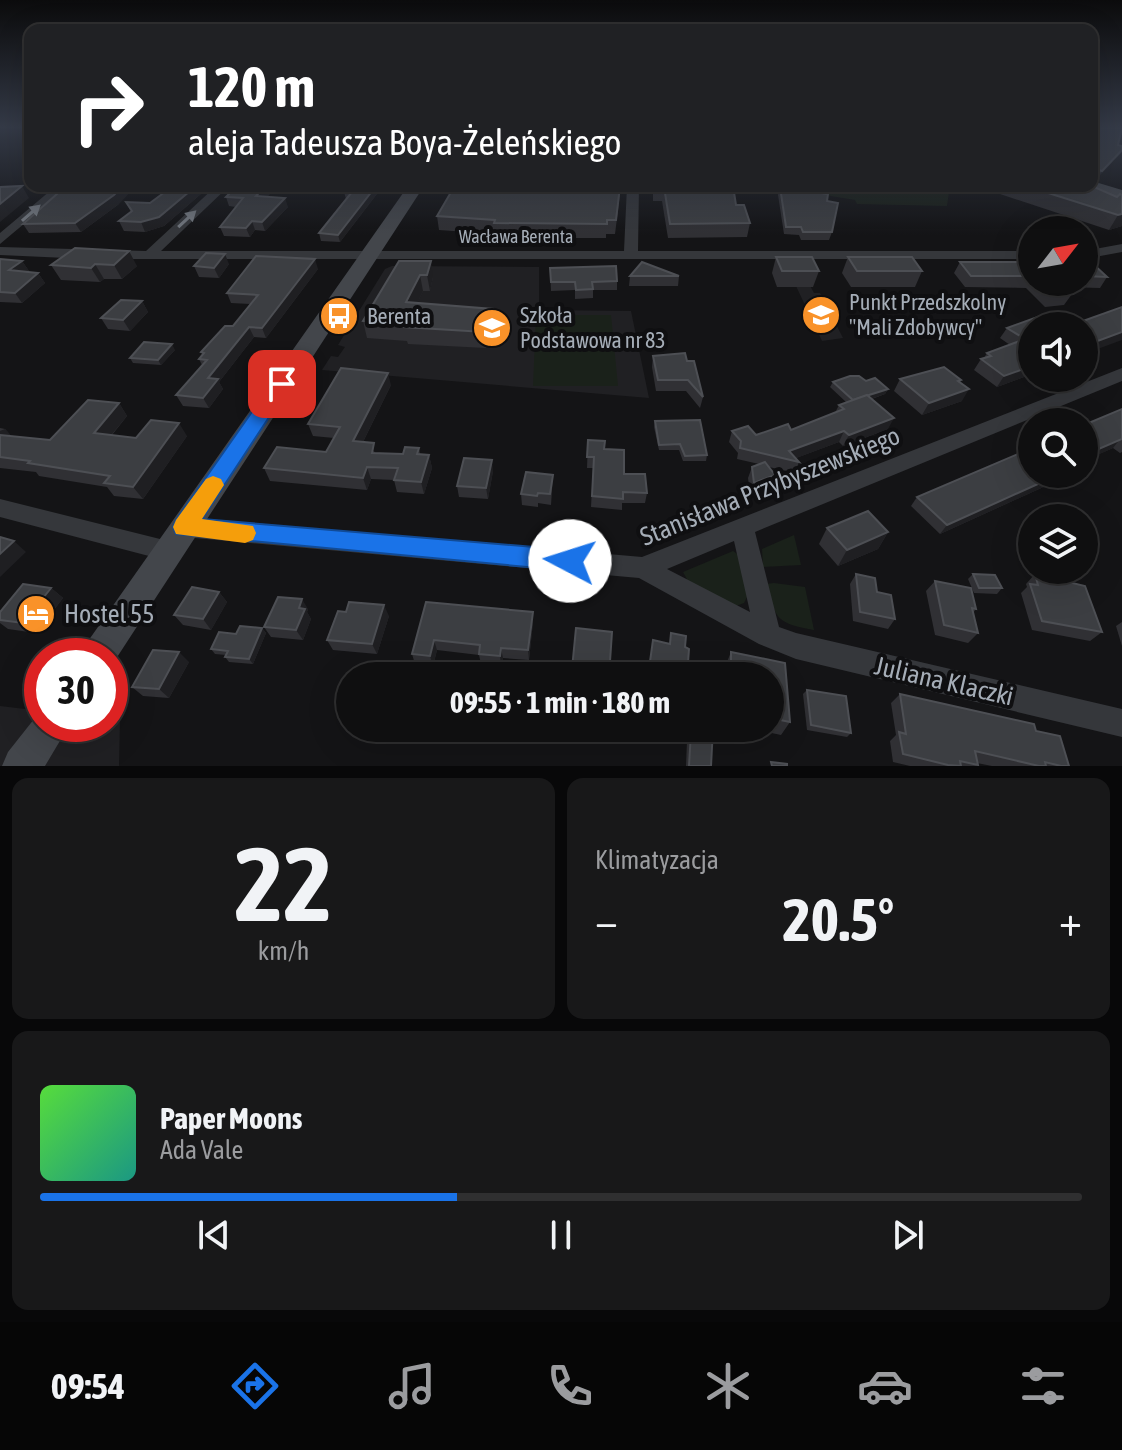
<!DOCTYPE html>
<html lang="pl">
<head>
<meta charset="utf-8">
<style>
	body { margin:0; font-family:"Asap Condensed",sans-serif; background:#181819; color:#f1f3f6; height:100vh; display:flex; flex-direction:column; font-size:30px; white-space:nowrap }
	* { box-sizing:border-box; margin:0 }
	p { font-size:26px; color:#9b9c9f }
	.icon { flex:none; width:44px; height:44px; fill:none; stroke:currentColor; stroke-width:2; stroke-linecap:round; stroke-linejoin:round }
	.map { position:relative; height:766px; overflow:hidden }
	.details { display:flex; flex-direction:column; gap:12px; padding:12px; background:#080809; flex:1 }
	.details>* { flex:none }
	.hud { position:absolute; left:24px; top:24px; width:1074px; height:168px; border-radius:16px; box-shadow:0 8px 32px #0002,0 0 0 2px #2f2f30; background:#202124; color:#fff; overflow:hidden }
	.needle { width:52px; rotate:59deg }
	.fabs { position:absolute; left:1018px; top:216px; display:grid; gap:16px }
	.fabs a { display:grid; place-items:center; width:80px; height:80px; border-radius:50%; background:#0f0f10; box-shadow:0 8px 32px #0002,0 0 0 2px #2f2f30; font-size:40px }
	.speed { position:absolute; left:24px; top:638px; display:flex; gap:16px; font-size:40px; font-weight:700; text-align:center }
	.speed>* { display:grid; place-content:center; width:104px; height:104px; border-radius:50%; background:#0f0f10; box-shadow:0 8px 32px #0002,0 0 0 2px #2f2f30; line-height:1 }
	.speed .limit { border:12px solid #d22; background:#fff; color:#111 }
	.pin { position:absolute; display:grid; place-items:center; width:68px; height:68px; color:#fff; margin:-34px; border-radius:16px; box-shadow:0 4px 12px #0006 }
	.me { position:absolute; width:88px; margin:-44px; rotate:275deg; stroke-linejoin:round; filter:drop-shadow(0 0 6px #0008) }
	.turn { display:flex; align-items:center; gap:28px; height:168px; padding:0 32px; font-size:36px }
	.turn .icon { width:104px; height:104px; stroke-width:2.5 }
	.turn b { display:block; font-size:56px; line-height:68px }
	.big { font-size:60px; font-weight:700; line-height:1.1 }
	.details .tile { flex:1; display:flex; flex-direction:column; justify-content:center; gap:12px; min-width:0; padding:0 28px; border-radius:16px; background:#181819 }
	.details .dial { align-items:center; gap:0 }
	.dial b { font-size:104px; line-height:1 }
	.song { display:flex; align-items:center; gap:24px }
	.cover { width:96px; height:96px; border-radius:12px; background:linear-gradient(135deg,hsl(110 70% 55%),hsl(170 70% 35%)) }
	.played { height:8px; border-radius:4px; background:linear-gradient(90deg,#1a73e8 40%,#2f2f30 40%) }
	.keys { display:flex; justify-content:space-around; direction:ltr }
	.heat { display:flex; justify-content:space-between; align-items:center; font-size:44px; direction:ltr }
	.details .tiles { flex:1; display:grid; gap:12px; grid-template-columns:1fr 1fr }
	.tile:last-child { grid-column:span 2 }
	.trip { position:absolute; left:336px; top:662px; width:448px; height:80px; border-radius:40px; background:#0f0f10; box-shadow:0 8px 32px #0002,0 0 0 2px #2f2f30; font-weight:700; line-height:80px; text-align:center }
	.menu { display:flex; height:128px; justify-content:space-around; align-items:center; background:#060606; color:#9b9c9f }
	.menu .icon { width:56px; height:56px }
	.menu .selected { color:#1a73e8 }
	.menu b { font-size:36px; color:#f1f3f6 }
	.map>svg:first-child { display:block }
	.built { fill:#202023 }
	.green { fill:#1a211a }
	.lines { fill:none; stroke-linecap:round; stroke-linejoin:round }
	.street { fill:#35373b; fill-rule:evenodd }
	.secondary { fill:#43464b; fill-rule:evenodd }
	.wall { fill:#303034 }
	.shaded-wall { fill:#1f1f22 }
	.building { fill:#3c3e42; stroke:#4d4f54; stroke-width:2 }
	.oneway { fill:#73787f }
	.route { fill:#1a73e8; stroke:#114b97; stroke-width:2 }
	.slow { fill:#f59e0b }
	.labels { text-anchor:middle; dominant-baseline:central; stroke-width:8; stroke-linejoin:round; paint-order:stroke }
	.far-street-label { font-size:18px; fill:#a5adb7; stroke:#0f0f11 }
	.poi-label { font-size:22px; fill:#a5adb7; stroke:#0f0f11; text-anchor:start }
	.near-street-label { font-size:26px; fill:#a5adb7; stroke:#0f0f11 }
	.near-poi-label { font-size:26px; fill:#a5adb7; stroke:#0f0f11; text-anchor:start }
</style>
</head>
<body>
<div class="map">
<svg width="1122" height="766" viewBox="0 0 1122 766">
	<rect width="100%" height="100%" fill="#141416"/>
	<g class="built">
		<path d="M392,266L539,267V310L631,311L649,398L322,370L331,356L338,357L345,347L338,345L385,269Z"/>
		<path d="M787,267H800L814,293H820L843,338L822,341Z"/>
		<path d="M0,706L42,711V724H110V718L120,720L119,766H0Z"/>
	</g>
	<g class="green">
		<path d="M771,186H929L949,192L947,206L857,204L855,200Z"/>
		<path d="M536,315H611L618,386H533Z"/>
		<path d="M794,535L801,565L763,567L762,549Z"/>
		<path d="M733,551L740,556L748,595L744,603L736,606L689,583L683,572Z"/>
		<path d="M774,583L805,587L814,630C776,623 777,620 765,584Z"/>
	</g>
	<g class="lines">
		<g class="street">
			<path d="M56,186H69L0,244V233Z"/>
			<path d="M216,186H229L161,251H624L627,186H639L638,251H1032V259H89L0,255V247L146,251Z"/>
			<path d="M1122,244V252L1084,259V251Z"/>
			<path d="M1122,368V381L755,532L779,627L796,633L1122,709V737L796,659L759,644L639,578L184,537L176,534L173,527L176,520L184,517L642,557ZM734,541L750,612L667,569Z"/>
			<path d="M0,499L168,541L176,544L180,551L176,558L168,561L0,517Z"/>
		</g>
		<g class="secondary">
			<path d="M1092,181L1122,190V200L1086,189L1084,186H1092Z"/>
			<path d="M408,186H424L110,668V656H80L86,644Z"/>
			<path d="M42,709V724H70L45,766H2L8,752Z"/>
		</g>
	</g>
	<g class="wall">
		<path d="M1092,128L1118,145L1122,146V152L1098,177L1092,176Z"/>
		<path d="M173,186H210L164,226L145,232L124,231L119,221L131,212L126,202L150,203Z"/>
		<path d="M237,186H277L267,197L288,207L265,231L255,230L250,237L224,236L220,227L236,207L229,206L226,197Z"/>
		<path d="M350,186H383L340,242L321,241L319,233L346,199L344,192Z"/>
		<path d="M621,186L615,234H606V238H495V234L439,230L437,216L477,188Z"/>
		<path d="M649,186H733L736,205L750,223L747,237L668,238L662,201H653V191H649Z"/>
		<path d="M991,186H1092L1117,197L1122,195V226L1109,230L991,191L993,187Z"/>
		<path d="M780,187L827,201L832,232L829,240H801L799,235L784,234L778,195Z"/>
		<path d="M119,204L81,232L29,233L23,224Z"/>
		<path d="M75,248L137,266L122,279H104L100,282L61,280L51,265Z"/>
		<path d="M776,257L819,271L813,287H777L772,273Z"/>
		<path d="M848,257L922,271L915,287H851L842,273Z"/>
		<path d="M0,259L22,261L29,271L27,272L38,273L45,283L22,303L0,302Z"/>
		<path d="M399,261L433,277L430,291H423L417,303L493,309L494,325L486,348L408,344L407,341L367,338L363,321Z"/>
		<path d="M960,262H1032V282H1084V262L1107,277L1100,288L1065,287L1072,294L1064,305L1045,307L1026,288L965,287L954,273Z"/>
		<path d="M229,264L219,278L199,277L194,266Z"/>
		<path d="M550,268L617,281V290H593V298L575,299V290L551,291Z"/>
		<path d="M318,269L266,338L254,337L219,382L223,389L209,408L183,406L176,395L202,365L199,359L203,355L201,352L233,326L250,304L231,303L227,293Z"/>
		<path d="M630,276H679L678,286H629Z"/>
		<path d="M142,301L148,312L130,331L108,329L101,318Z"/>
		<path d="M1040,316L1032,374L997,387L974,370L981,359L984,358L987,353L1010,345L1000,338L1007,328Z"/>
		<path d="M175,350L161,365L133,363L130,358Z"/>
		<path d="M653,356L687,361L703,397L700,408L686,391H656L652,367Z"/>
		<path d="M900,379L961,380L960,382L962,401L922,415L894,391Z"/>
		<path d="M866,381L888,389L885,394L872,399L888,429L843,446L839,442L796,458L799,462L795,473L769,467L775,475L772,485L750,493L748,478L752,467L759,464L737,459L738,453L729,442L732,431L756,435L791,430L835,413L839,405L846,402L830,387L833,382Z"/>
		<path d="M391,385L363,442L377,454H403L419,448L420,454L429,455L432,468L424,494L397,492L394,480L371,479L367,490L270,481L264,468L326,452L334,438L313,436L308,424Z"/>
		<path d="M119,403L127,416L112,435L136,438L187,436L143,499L114,496L107,487L39,476L36,472L0,468V428L5,429L12,437L50,440Z"/>
		<path d="M1122,409V452L1120,453L1113,448L1092,457L1094,459L1084,469V425Z"/>
		<path d="M655,421L707,455L706,461H683L679,450H659L654,427Z"/>
		<path d="M588,440L604,449L624,474L647,493L645,503H622V510L591,507L593,468H587Z"/>
		<path d="M493,471L488,499L459,497L457,486Z"/>
		<path d="M1032,474H1072L940,534L911,506L917,497Z"/>
		<path d="M553,475L551,505L538,503V507L522,505L521,494Z"/>
		<path d="M827,528L888,532L878,549L838,566L819,544Z"/>
		<path d="M856,574L877,592L895,619L888,629L853,621L850,584Z"/>
		<path d="M973,574L1002,588L997,594L974,593L968,579Z"/>
		<path d="M1035,574L1102,632L1090,641L1032,630L1021,593L1027,587L1026,584Z"/>
		<path d="M935,581L976,609L973,613L978,633L968,643L935,635L926,591Z"/>
		<path d="M51,588L63,598L36,633L8,629L0,623V612Z"/>
		<path d="M219,592L227,602L211,630L183,625L174,615Z"/>
		<path d="M426,602L533,612V622L529,660L503,658L501,666L481,664L479,655L437,650L433,666L415,664L412,654Z"/>
		<path d="M308,609L307,612L311,619L303,640L271,637L264,627Z"/>
		<path d="M346,612L389,616L377,654L333,650L327,640Z"/>
		<path d="M1122,622V646L1116,626Z"/>
		<path d="M262,628L266,633L253,664L229,662L225,657L226,655L215,654L211,649Z"/>
		<path d="M576,628L609,676H571Z"/>
		<path d="M731,652L785,663L790,722L781,735L762,731V728H770V676H725V667Z"/>
		<path d="M189,662L169,698L143,696L132,687Z"/>
		<path d="M807,690L851,733L847,737L807,730L803,694Z"/>
		<path d="M900,694L1036,731L1069,766H992L977,763L978,765L976,766H910L893,762L890,741L896,735L891,703Z"/>
		<path d="M637,728H713L711,766H686L687,741Z"/>
	</g>
	<g class="shaded-wall">
		<path d="M1122,150V152L1098,177L1102,171Z"/>
		<path d="M22,186L29,198L0,222V204Z"/>
		<path d="M123,186H136L119,204L81,232L75,223Z"/>
		<path d="M196,186H210L164,226L145,232L141,222Z"/>
		<path d="M265,186H277L259,205L256,196Z"/>
		<path d="M376,186H383L340,242L338,235Z"/>
		<path d="M285,198L288,207L265,231L262,222Z"/>
		<path d="M1122,214V226L1109,230L1118,215Z"/>
		<path d="M252,221L255,230L250,237L246,228Z"/>
		<path d="M129,251L137,266L122,279L114,265Z"/>
		<path d="M225,254L229,264L219,278L214,268Z"/>
		<path d="M315,259L318,269L266,338L262,328Z"/>
		<path d="M22,261L29,271L16,280L9,270Z"/>
		<path d="M431,261L433,277L430,291L427,275Z"/>
		<path d="M95,264L104,279L100,282L91,268Z"/>
		<path d="M38,273L45,283L22,303L15,293Z"/>
		<path d="M420,275L423,291L410,318L406,302Z"/>
		<path d="M142,301L148,312L130,331L123,320Z"/>
		<path d="M493,309L494,325L486,348L484,332Z"/>
		<path d="M249,327L254,337L219,382L223,389L209,408L203,398L208,378Z"/>
		<path d="M1122,332V340L1084,354V346Z"/>
		<path d="M172,344L175,350L161,365L158,360Z"/>
		<path d="M1032,366V374L997,387L1004,376Z"/>
		<path d="M388,373L391,385L357,454L353,441Z"/>
		<path d="M888,389L885,394L851,406L854,400Z"/>
		<path d="M969,389L962,401L922,415L929,403Z"/>
		<path d="M119,403L127,416L103,445L94,433Z"/>
		<path d="M894,418L888,429L843,446L849,435Z"/>
		<path d="M179,423L187,436L143,499L133,487Z"/>
		<path d="M5,429L15,440L0,446V431Z"/>
		<path d="M844,431L839,442L791,460L789,451Z"/>
		<path d="M1121,438L1113,448L1084,461L1087,454Z"/>
		<path d="M429,455L432,468L424,494L421,482Z"/>
		<path d="M1094,459L1086,468L1084,469V463Z"/>
		<path d="M492,460L493,471L488,499L486,488Z"/>
		<path d="M367,467L371,479L367,490L363,478Z"/>
		<path d="M1060,474H1072L940,534L947,525Z"/>
		<path d="M775,475L772,485L750,493L754,483Z"/>
		<path d="M888,532L878,549L838,566L847,550Z"/>
		<path d="M14,541L26,552L0,577V554Z"/>
		<path d="M51,588L63,598L36,633L23,623Z"/>
		<path d="M219,592L227,602L211,630L203,619Z"/>
		<path d="M302,599L308,609L307,612L311,619L303,640L296,630L299,608Z"/>
		<path d="M384,605L389,616L377,654L372,644Z"/>
		<path d="M533,612V622L529,660L528,650Z"/>
		<path d="M262,628L266,633L253,664L249,659Z"/>
		<path d="M434,640L437,650L433,666L430,656Z"/>
		<path d="M501,648L503,658L501,666L500,656Z"/>
		<path d="M179,652L189,662L169,698L159,689Z"/>
	</g>
	<g class="building">
		<path d="M1092,128H1122L1118,145L1122,146V150L1102,171L1092,168Z"/>
		<path d="M22,186L0,204V187Z"/>
		<path d="M66,186H123L114,195L75,223L23,224Z"/>
		<path d="M173,186H196L159,217L141,222L119,221L132,211L126,202L150,203Z"/>
		<path d="M237,186H265L256,196L285,198L262,222L252,221L246,228L220,227L243,198L226,197Z"/>
		<path d="M350,186H376L338,235L319,233L352,192H344Z"/>
		<path d="M479,186H620L616,220H607V224L494,223L495,220L437,216L454,187L477,188Z"/>
		<path d="M655,186H733L736,205H744L750,223L670,224L664,187Z"/>
		<path d="M1026,186H1092L1117,197L1120,194L1122,195V214L1118,215Z"/>
		<path d="M780,187L828,194L827,201L838,203L832,232H803L801,227H786Z"/>
		<path d="M75,248L129,251L114,265L95,264L91,268L51,265Z"/>
		<path d="M206,253L225,254L214,268L194,266Z"/>
		<path d="M256,256L315,259L262,328L249,327L208,378L218,379L203,398L176,395L207,360L199,359L204,353L201,352L225,326H233L258,295L227,293Z"/>
		<path d="M776,257H812L819,271H782Z"/>
		<path d="M848,257H912L922,271H857Z"/>
		<path d="M0,259L22,261L9,270L38,273L15,293L0,292Z"/>
		<path d="M399,261H431L427,275H420L406,302L493,309L484,332L404,327L405,325L363,321Z"/>
		<path d="M642,262L679,276H630Z"/>
		<path d="M960,262H1032V276H971Z"/>
		<path d="M1084,262H1091L1107,277L1084,276Z"/>
		<path d="M616,266L617,281L592,282L593,289L576,290L575,282H551L550,268Z"/>
		<path d="M1039,282H1059L1072,294L1053,295Z"/>
		<path d="M121,300L142,301L123,320L101,318Z"/>
		<path d="M1122,307V332L1084,346V326H1069Z"/>
		<path d="M1040,316L1056,326H1032V366L1004,376L981,359L991,356L987,353L1025,339L1007,328Z"/>
		<path d="M144,342L172,344L158,360L130,358Z"/>
		<path d="M685,353L687,361H694L703,397L688,380H658L653,356Z"/>
		<path d="M944,367L961,380L958,381L969,389L929,403L900,379Z"/>
		<path d="M341,368L388,373L353,441L374,443L372,453L403,454L405,447L419,448L417,454L429,455L421,482L394,480L398,468L367,467L363,478L264,468L277,447L326,452L340,427L308,424Z"/>
		<path d="M850,376H859L866,381L875,378L888,389L853,400L833,382Z"/>
		<path d="M867,395L894,418L849,435L844,431L789,451L799,462L740,448L741,441L732,431L748,426L756,435L788,424L791,430L844,409L839,405Z"/>
		<path d="M88,400L119,403L94,433L136,438L151,420L179,423L133,487L104,483L110,476L28,463L30,461L0,457V435L50,440Z"/>
		<path d="M1122,409V439L1087,454L1094,459L1084,463V425Z"/>
		<path d="M700,420L707,455L685,456L680,444L659,445L655,421Z"/>
		<path d="M588,440L605,441L604,449L624,450V474H645L647,493L623,492V499L592,496L594,457H587Z"/>
		<path d="M1032,448V474H1060L947,525L917,497Z"/>
		<path d="M464,458L492,460L486,488L457,486Z"/>
		<path d="M765,462L775,475L754,483L752,467Z"/>
		<path d="M526,472L553,475L550,494L538,493L537,496L521,494Z"/>
		<path d="M868,511L888,532L847,550L827,528Z"/>
		<path d="M0,537L14,541L0,554Z"/>
		<path d="M856,574L875,578L877,592L891,595L895,619L860,612Z"/>
		<path d="M973,574L995,575L1002,588H979Z"/>
		<path d="M1035,574L1085,586L1102,632L1042,621L1030,584L1038,585Z"/>
		<path d="M935,581L971,588L976,609L972,608L978,633L944,625Z"/>
		<path d="M23,584L51,588L23,623L0,620V612Z"/>
		<path d="M192,587L219,592L203,619L174,615Z"/>
		<path d="M278,597L302,599L299,608L305,609L296,630L264,627Z"/>
		<path d="M349,602L384,605L372,644L327,640L338,611L346,612Z"/>
		<path d="M426,602L533,612L528,650L501,648L500,656L479,654L480,645L434,640L430,656L412,654Z"/>
		<path d="M240,626L262,628L249,659L225,657L228,651L211,649L219,632L236,634Z"/>
		<path d="M576,628L612,632L609,676H589V671L572,669Z"/>
		<path d="M671,633L686,636L685,647L689,649L687,676H648L653,640L670,644Z"/>
		<path d="M153,650L179,652L159,689L132,687Z"/>
		<path d="M731,652L785,663L790,722L770,718V676H731Z"/>
		<path d="M807,690L846,696L851,733L811,725Z"/>
		<path d="M900,694L1034,724L1036,731L1060,736L1069,766H1061L1045,762L1046,766H1039L975,751L978,765L960,761L961,766L948,765L903,754L899,732L906,734Z"/>
		<path d="M673,728H713L711,766H689L691,732Z"/>
		<path d="M771,762L787,764V766H772Z"/>
	</g>
	<defs><path id="oneway-solid" d="M-6-.8H1V-3.2L6.5 0L1 3.2V.8H-6Z" transform="scale(2)"/></defs>
	<g class="oneway">
		<use href="#oneway-solid" transform="translate(31 213) rotate(-41)"/>
		<use href="#oneway-solid" transform="translate(187 219) rotate(-43)"/>
	</g>
	<linearGradient id="sky" x2="0" y2="1"><stop stop-color="#0b0b0c"/><stop offset="0.54" stop-color="#343a47"/><stop offset="1" stop-color="#343a47" stop-opacity="0"/></linearGradient>
	<rect width="1122" height="235" fill="url(#sky)"/>
	<path class="route" d="M282,377L291,384L202,519L570,550L578,553L582,561L578,568L570,571L176,534L173,527L176,520L275,379Z"/>
	<path class="slow" d="M213,476L221,479L224,485L202,519L253,526L256,533L253,540L245,543L176,534L173,527L176,520L206,479Z"/>
	<defs>
		<symbol id="school-disc" viewBox="-11 -11 22 22"><circle r="9.5" fill="#f99229" stroke="#0f0f11"/><path d="M0-5L7-2L0 1L-7-2ZM-4 1L0 2.5L4 1V4Q0 6-4 4Z" fill="#fff"/></symbol>
		<symbol id="bus-disc" viewBox="-11 -11 22 22"><circle r="9.5" fill="#f99229" stroke="#0f0f11"/><path d="M-5-6H5V4H4V6H2V4H-2V6H-4V4H-5ZM-3.5-4V0h7V-4ZM-3.5 1.2v1.5H-2V1.2ZM2 1.2v1.5H3.5V1.2Z" fill="#fff"/></symbol>
		<symbol id="hotel-disc" viewBox="-11 -11 22 22"><circle r="9.5" fill="#f99229" stroke="#0f0f11"/><path d="M-6-4.5h1.5V1H6V5H4.5V3h-9V5H-6ZM-4 0a1.8 1.8 0 1 1 3.6 0ZM.5 0V-2.5h3Q6-2.5 6 0Z" fill="#fff"/></symbol>
	</defs>
	<g fill-rule="evenodd">
		<use href="#school-disc" x="799" y="293" width="44" height="44"/>
		<use href="#bus-disc" x="317" y="294" width="44" height="44"/>
		<use href="#school-disc" x="470" y="306" width="44" height="44"/>
		<use href="#hotel-disc" x="14" y="592" width="44" height="44"/>
	</g>
	<g class="labels">
		<g class="far-street-label">
			<text x="516" y="236">Wacława Berenta</text>
		</g>
		<g class="poi-label">
			<text x="849" y="302">Punkt Przedszkolny<tspan x="849" dy="25">"Mali Zdobywcy"</tspan></text>
			<text x="520" y="315">Szkoła<tspan x="520" dy="25">Podstawowa nr 83</tspan></text>
			<text x="367" y="316">Berenta</text>
		</g>
		<g class="near-street-label">
			<text transform="translate(770 486) rotate(-22)">Stanisława Przybyszewskiego</text>
			<text transform="translate(944 681) rotate(13)">Juliana Klaczki</text>
		</g>
		<g class="near-poi-label">
			<text x="64" y="614">Hostel 55</text>
		</g>
	</g>
</svg>
<div class="fabs">
<a><svg class="needle" viewBox="-14 -14 28 28"><path d="M0-13l5 13h-10z" fill="#e53935"/><path d="M0 13l5-13h-10z" fill="#9b9c9f"/></svg></a>
<a><svg class="icon" aria-label="sound" viewBox="0 0 24 24"><path d="M4 9h4l5-4v14l-5-4H4zM17 9q2 3 0 6"/></svg></a>
<a><svg class="icon" aria-label="search" viewBox="0 0 24 24"><circle cx="10" cy="10" r="6"/><path d="M15 15l6 6"/></svg></a>
<a><svg class="icon" aria-label="layers" viewBox="0 0 24 24"><path d="M12 4l9 5-9 5-9-5zM3 14l9 5 9-5"/></svg></a>
</div>
<div class="speed"><div class="limit">30</div></div>
<div class="pin" style="left:282px;top:384px;background:#d93025"><svg class="icon" aria-label="arrive" viewBox="0 0 24 24"><path d="M6 21V4h12l-3 4 3 4H6"/></svg></div>
<svg class="me" style="left:570px;top:561px" viewBox="-20 -20 40 40"><circle r="19" fill="#fff"/><path d="M0-13L10 11 0 6-10 11z" fill="#1a73e8"/></svg>
<div class="trip">09:55 · 1 min · 180 m</div>
<div class="hud">
<div class="turn"><svg class="icon" aria-label="right" viewBox="0 0 24 24"><path d="M7 20v-9h11M14 6l5 5-5 5"/></svg><div><b>120 m</b>aleja Tadeusza Boya-Żeleńskiego</div></div>
</div>
</div>
<section class="details">
<div class="tiles">
<div class="tile dial"><b>22</b><p>km/h</p></div>
<div class="tile"><p>Klimatyzacja</p>
<div class="heat"><a>−</a><b class="big">20.5°</b><a>+</a></div>
</div>
<div class="tile">
<div class="song"><i class="cover"></i><div><b>Paper Moons</b><p>Ada Vale</p></div></div>
<div class="played"></div>
<div class="keys"><svg class="icon" aria-label="previous" viewBox="0 0 24 24"><path d="M18 5L8 12l10 7zM5 5v14"/></svg><svg class="icon" aria-label="pause" viewBox="0 0 24 24"><path d="M8 5v14M16 5v14"/></svg><svg class="icon" aria-label="next" viewBox="0 0 24 24"><path d="M6 5l10 7-10 7zM19 5v14"/></svg></div>
</div>
</div>
</section>
<nav class="menu">
<b>09:54</b>
<svg class="icon selected" aria-label="directions" viewBox="0 0 24 24"><path d="M12 3l9 9-9 9-9-9zM9 14v-3h6M13 9l2 2-2 2"/></svg>
<svg class="icon" aria-label="music" viewBox="0 0 24 24"><path d="M9 18V5l10-2v13"/><circle cx="6" cy="18" r="3"/><circle cx="16" cy="16" r="3"/></svg>
<svg class="icon" aria-label="phone" viewBox="0 0 24 24"><path d="M5 4h4l2 5-3 2q2 4 5 5l2-3 5 2v4C11 20 4 13 5 4z"/></svg>
<svg class="icon" aria-label="climate" viewBox="0 0 24 24"><path d="M12 3v18M4 7l16 10M4 17L20 7"/></svg>
<svg class="icon" aria-label="car" viewBox="0 0 24 24"><path d="M5 17H2v-5l4-1 3-4h7l3 4 3 1v5h-3M9 17h6M6 11h13"/><circle cx="7" cy="17" r="2"/><circle cx="17" cy="17" r="2"/></svg>
<svg class="icon" aria-label="filters" viewBox="0 0 24 24"><path d="M4 7h16M4 17h16"/><circle cx="9" cy="7" r="2"/><circle cx="15" cy="17" r="2"/></svg>
</nav>
</body>
</html>
